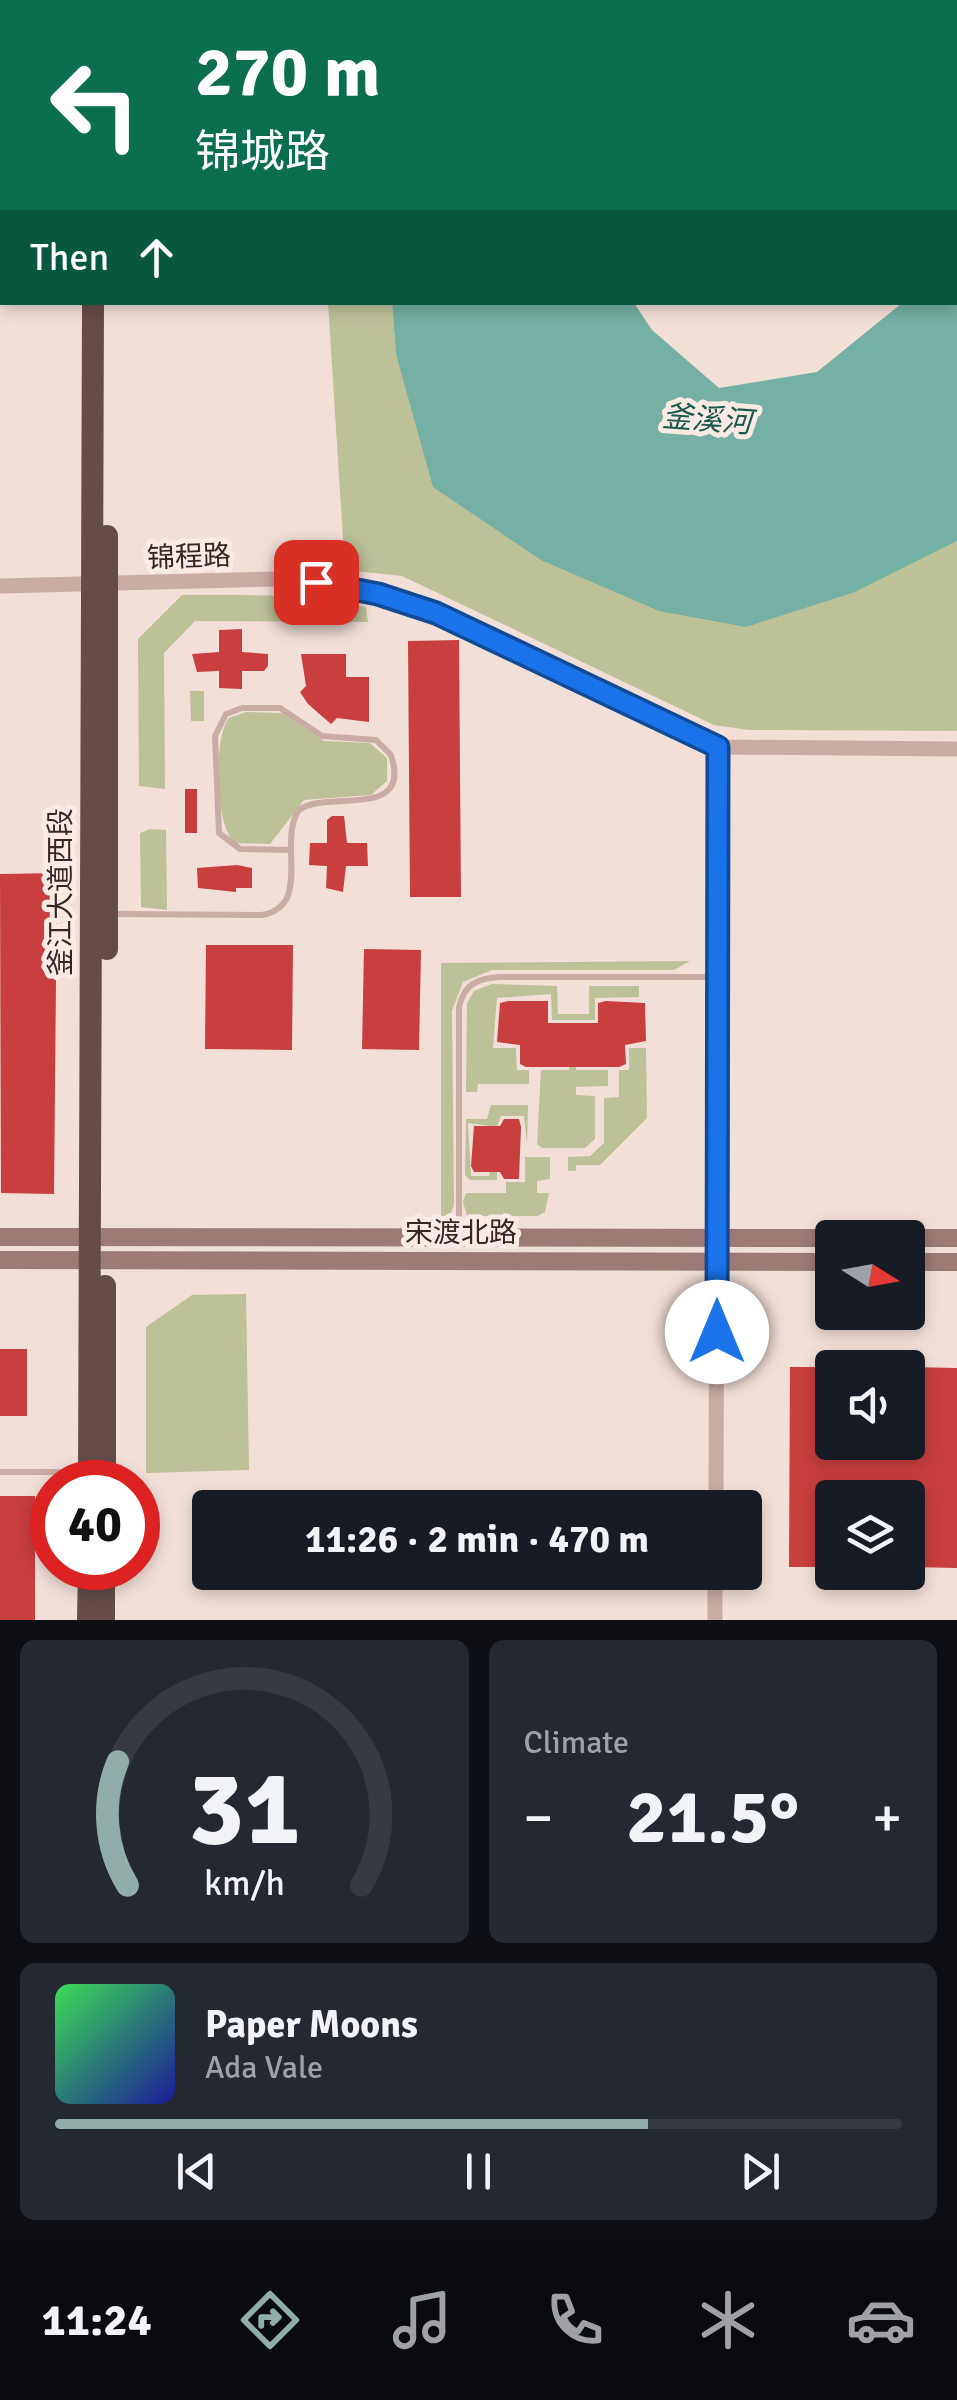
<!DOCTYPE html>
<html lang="en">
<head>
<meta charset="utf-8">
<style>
	body { margin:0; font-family:Signika,"Noto Sans SC",sans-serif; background:#242831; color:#f1f3f6; height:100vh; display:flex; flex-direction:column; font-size:38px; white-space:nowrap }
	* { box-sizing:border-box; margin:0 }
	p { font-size:32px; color:#9ea1a6 }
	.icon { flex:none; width:55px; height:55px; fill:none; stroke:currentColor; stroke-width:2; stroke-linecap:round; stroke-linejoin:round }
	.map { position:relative; height:1620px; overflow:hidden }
	.details { display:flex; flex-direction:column; gap:20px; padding:20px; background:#0d0f14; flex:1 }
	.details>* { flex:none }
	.hud { position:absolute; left:0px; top:0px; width:958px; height:305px; box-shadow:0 5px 15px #0003; background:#0b6e4f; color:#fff; overflow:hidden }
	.needle { width:65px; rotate:101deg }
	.buttons { position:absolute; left:815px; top:1220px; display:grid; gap:20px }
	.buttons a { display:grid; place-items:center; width:110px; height:110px; border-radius:10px; background:#171b24; box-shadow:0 5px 15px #0003; font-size:50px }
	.speed { position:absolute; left:30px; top:1460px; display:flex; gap:20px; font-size:50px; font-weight:700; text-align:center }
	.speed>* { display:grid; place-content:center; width:130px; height:130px; border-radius:50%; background:#171b24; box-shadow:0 5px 15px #0003; line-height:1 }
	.speed .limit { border:15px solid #d22; background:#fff; color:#111 }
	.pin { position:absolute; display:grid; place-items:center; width:85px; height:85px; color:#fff; margin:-42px; border-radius:20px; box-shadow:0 5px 15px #0006 }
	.me { position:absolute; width:110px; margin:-55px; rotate:0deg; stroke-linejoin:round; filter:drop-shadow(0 0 8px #0008) }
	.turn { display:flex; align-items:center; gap:35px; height:210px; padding:0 30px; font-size:45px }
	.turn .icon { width:130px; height:130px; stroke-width:2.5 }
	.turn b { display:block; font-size:70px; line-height:85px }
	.then { display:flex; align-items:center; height:95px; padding:0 30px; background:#0003; gap:20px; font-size:38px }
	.big { font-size:75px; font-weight:700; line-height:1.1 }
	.details .card { flex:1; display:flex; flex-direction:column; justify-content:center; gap:15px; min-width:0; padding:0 35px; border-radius:15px; background:#242831 }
	.details .dial { align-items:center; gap:0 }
	.dial svg { height:260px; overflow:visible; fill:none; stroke:#363941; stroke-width:7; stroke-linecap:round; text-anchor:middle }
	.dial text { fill:#f1f3f6; stroke:none }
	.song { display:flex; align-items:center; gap:30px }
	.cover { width:120px; height:120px; border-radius:15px; background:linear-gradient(135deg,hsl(130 70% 55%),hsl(240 70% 35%)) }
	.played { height:10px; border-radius:5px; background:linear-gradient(90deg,#90adaa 70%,#363941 70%) }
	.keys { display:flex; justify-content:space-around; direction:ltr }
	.heat { display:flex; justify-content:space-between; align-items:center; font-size:55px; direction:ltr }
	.details .tiles { flex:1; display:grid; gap:20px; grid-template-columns:1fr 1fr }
	.card:last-child { grid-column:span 2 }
	.trip { position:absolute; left:192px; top:1490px; width:570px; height:100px; border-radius:10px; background:#171b24; box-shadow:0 5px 15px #0003; font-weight:700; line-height:100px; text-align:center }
	.dock { display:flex; height:160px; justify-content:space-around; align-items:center; background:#090b0e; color:#9ea1a6 }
	.dock .icon { width:70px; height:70px }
	.dock .on { color:#90adaa }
	.dock b { font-size:45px; color:#f1f3f6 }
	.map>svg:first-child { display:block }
	.green { fill:#bdc198 }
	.water { fill:#76afa3 }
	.building { fill:#c93e3f }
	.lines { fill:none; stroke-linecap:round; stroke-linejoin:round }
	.service { stroke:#caaca4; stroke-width:6 }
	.minor { stroke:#caaca4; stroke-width:12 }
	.tertiary { stroke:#caaca4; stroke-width:15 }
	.secondary { stroke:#9d7a75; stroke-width:18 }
	.trunk { stroke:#664c49; stroke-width:22 }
	.route-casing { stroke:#114b97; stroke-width:25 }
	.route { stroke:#1a73e8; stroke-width:18 }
	.labels { text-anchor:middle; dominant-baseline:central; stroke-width:10; stroke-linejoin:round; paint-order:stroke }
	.street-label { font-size:28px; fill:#352726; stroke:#f9eae4 }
	.water-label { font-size:30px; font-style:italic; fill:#1a574c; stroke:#f9eae4 }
</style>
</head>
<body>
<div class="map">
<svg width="957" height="1620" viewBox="0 0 957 1620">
	<rect width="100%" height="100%" fill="#f2dfd8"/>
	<g class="green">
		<path d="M328,303H392L396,354L855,592L957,541V731L749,730L714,725L402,576L345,570Z"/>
		<path d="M182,595C244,595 305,593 366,607L368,622L195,621L164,653L165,789L139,786L138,639Z"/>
		<path d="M190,691H204V721H191Z"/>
		<path d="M246,712L283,713L324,741L370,743L387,758V781L371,795L304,800L270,844L235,843C215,827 213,737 229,718Z"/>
		<path d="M150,829L166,830L167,910L141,907L140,833Z"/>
		<path d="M690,961L674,970H492L463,982L452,1011L454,1205L450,1216H441V963Z"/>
		<path d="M492,984L557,986L558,1014H589V986H639V997L595,998V1020H552L551,994L497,998L493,1048H516L517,1070H529V1084H478L477,1092H466L467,1003L474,991Z"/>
		<path d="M570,1043L576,1044V1070H608V1086L576,1087V1095L595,1096V1139L585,1148H542L537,1144L541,1070H569Z"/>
		<path d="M629,1048H646L647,1118L600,1165H576V1171H568V1157L590,1156L604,1143V1098L619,1097V1070H629Z"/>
		<path d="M491,1105H528L527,1145L524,1116H501L497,1127L468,1123L471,1176H489L490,1171H497V1180H470L465,1175L466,1119H487Z"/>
		<path d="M525,1157H550V1179L537,1181V1193H549L545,1212L538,1216H467L463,1202L466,1193H506V1182H525Z"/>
		<path d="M246,1294L249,1470L146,1473V1327L192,1295Z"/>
	</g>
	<g class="water">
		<rect x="374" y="0" width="189" height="2"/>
		<path d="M957,251V541L855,592L746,627L659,611L541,560L433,487L396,354L392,303H634L652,330L719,388L817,372L902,303L955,302Z"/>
	</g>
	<g class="building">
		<path d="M242,629V652L268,654V666L264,671H242V689L219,688V671L197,672L192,654L219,652V630Z"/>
		<path d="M459,640L461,897H410L408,641Z"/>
		<path d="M301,654H346V677H369V722L337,718L331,724L308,704L300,692L306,686Z"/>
		<rect x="185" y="789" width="12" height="44"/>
		<path d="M332,816H344L347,843H367L368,866H346L343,892L326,888L327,866L309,865L310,843H327V820Z"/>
		<path d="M237,865L252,868V888H236V892L198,888L197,868Z"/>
		<path d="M57,873L54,1194L1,1193L0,874Z"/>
		<path d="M206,945H293L292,1050L205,1049Z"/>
		<path d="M364,949L421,950L419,1050L362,1049Z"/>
		<path d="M508,1001H548V1023H598V1003L606,1001L645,1003L646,1041L625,1045L626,1064L619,1067H526L520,1064V1045L497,1042L500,1003Z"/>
		<path d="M504,1119H519L521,1127L519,1179H504L500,1172H474L471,1166L474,1126H500Z"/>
		<rect x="0" y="1349" width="27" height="67"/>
		<path d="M790,1367H832V1442H908V1367L957,1368V1568L908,1567V1498H832V1567H789Z"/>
		<rect x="0" y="1496" width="35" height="124"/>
	</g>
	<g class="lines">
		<g class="service">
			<path d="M955,83L957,84"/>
			<path d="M113,914L262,915C313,906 277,841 299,810C327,789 413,821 391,755L376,740L322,736L280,708H242L226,714L215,736L219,833L240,849L291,850"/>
			<path d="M459,1236V1007C464,984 478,978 500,977H716"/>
			<path d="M0,1472H84"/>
		</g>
		<g class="minor">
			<path d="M850,2L851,0"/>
			<path d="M0,35L2,34"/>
		</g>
		<g class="tertiary">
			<path d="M0,586L277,579L349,587L436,613L718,747L957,749"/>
			<path d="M716,1508L718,747"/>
			<path d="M715,1620V1572"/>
		</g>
		<g class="secondary">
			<path d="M0,1237L832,1238"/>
			<path d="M908,1238H957"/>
			<path d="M0,1260L832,1262"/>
			<path d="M908,1262H957"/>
		</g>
		<g class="trunk">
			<path d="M91,0V2"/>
			<path d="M107,949V536"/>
			<path d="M89,1482L93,302"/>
			<path d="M105,1482V1286"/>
			<path d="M88,1620L89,1568"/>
			<path d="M104,1620V1568"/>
		</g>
	</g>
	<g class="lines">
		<defs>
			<path id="route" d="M316,582L378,594L436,613L718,747L717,1332"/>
		</defs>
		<use href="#route" class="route-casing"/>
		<use href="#route" class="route"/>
	</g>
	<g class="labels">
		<g class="street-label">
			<text transform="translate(189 557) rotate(-2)">锦程路</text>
			<text transform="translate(61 892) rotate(-90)">釜江大道西段</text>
			<text x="461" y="1233">宋渡北路</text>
		</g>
		<g class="water-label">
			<text transform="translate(707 420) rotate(4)">釜溪河</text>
		</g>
	</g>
</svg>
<div class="buttons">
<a><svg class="needle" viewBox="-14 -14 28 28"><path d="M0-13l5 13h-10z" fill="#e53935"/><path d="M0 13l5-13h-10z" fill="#9ea1a6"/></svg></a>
<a><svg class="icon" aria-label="sound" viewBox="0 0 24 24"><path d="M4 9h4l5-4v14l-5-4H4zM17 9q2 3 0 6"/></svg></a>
<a><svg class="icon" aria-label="layers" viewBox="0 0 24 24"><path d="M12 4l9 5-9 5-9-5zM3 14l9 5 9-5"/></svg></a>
</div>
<div class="speed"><div class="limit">40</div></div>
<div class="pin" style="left:316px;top:582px;background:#d93025"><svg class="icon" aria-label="arrive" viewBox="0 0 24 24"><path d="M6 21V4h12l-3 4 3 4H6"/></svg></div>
<svg class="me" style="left:717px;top:1332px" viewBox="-20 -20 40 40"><circle r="19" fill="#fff"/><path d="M0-13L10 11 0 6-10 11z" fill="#1a73e8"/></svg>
<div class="trip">11:26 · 2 min · 470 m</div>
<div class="hud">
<div class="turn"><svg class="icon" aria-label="left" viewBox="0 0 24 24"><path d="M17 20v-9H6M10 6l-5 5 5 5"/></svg><div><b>270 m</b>锦城路</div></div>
<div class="then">Then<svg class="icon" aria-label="ahead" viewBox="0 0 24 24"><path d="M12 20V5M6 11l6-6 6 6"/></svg></div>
</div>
</div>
<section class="details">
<div class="tiles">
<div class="card dial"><svg viewBox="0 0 100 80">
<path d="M14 69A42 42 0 1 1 86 69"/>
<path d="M14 69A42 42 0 0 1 11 31" stroke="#90adaa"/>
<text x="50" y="56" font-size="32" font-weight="700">31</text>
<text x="50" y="72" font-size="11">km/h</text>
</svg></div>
<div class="card"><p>Climate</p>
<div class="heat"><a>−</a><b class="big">21.5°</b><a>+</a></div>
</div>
<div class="card">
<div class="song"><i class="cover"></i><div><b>Paper Moons</b><p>Ada Vale</p></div></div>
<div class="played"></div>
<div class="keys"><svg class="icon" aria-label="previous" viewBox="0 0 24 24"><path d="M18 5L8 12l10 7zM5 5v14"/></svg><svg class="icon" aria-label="pause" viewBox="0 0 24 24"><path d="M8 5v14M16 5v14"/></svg><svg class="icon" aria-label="next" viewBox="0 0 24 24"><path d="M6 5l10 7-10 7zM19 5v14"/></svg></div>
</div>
</div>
</section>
<nav class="dock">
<b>11:24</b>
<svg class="icon on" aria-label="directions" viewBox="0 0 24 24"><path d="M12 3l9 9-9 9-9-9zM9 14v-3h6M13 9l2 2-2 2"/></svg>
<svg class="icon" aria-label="music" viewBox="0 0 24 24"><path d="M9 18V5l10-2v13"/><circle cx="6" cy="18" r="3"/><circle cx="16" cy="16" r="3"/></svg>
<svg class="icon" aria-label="phone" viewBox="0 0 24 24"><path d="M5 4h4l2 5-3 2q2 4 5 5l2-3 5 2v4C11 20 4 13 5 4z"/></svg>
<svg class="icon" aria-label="climate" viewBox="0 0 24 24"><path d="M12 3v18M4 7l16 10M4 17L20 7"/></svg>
<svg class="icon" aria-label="car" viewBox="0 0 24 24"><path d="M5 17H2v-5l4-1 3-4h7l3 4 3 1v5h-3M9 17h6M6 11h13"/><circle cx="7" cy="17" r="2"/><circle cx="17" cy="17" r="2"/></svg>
</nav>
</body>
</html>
